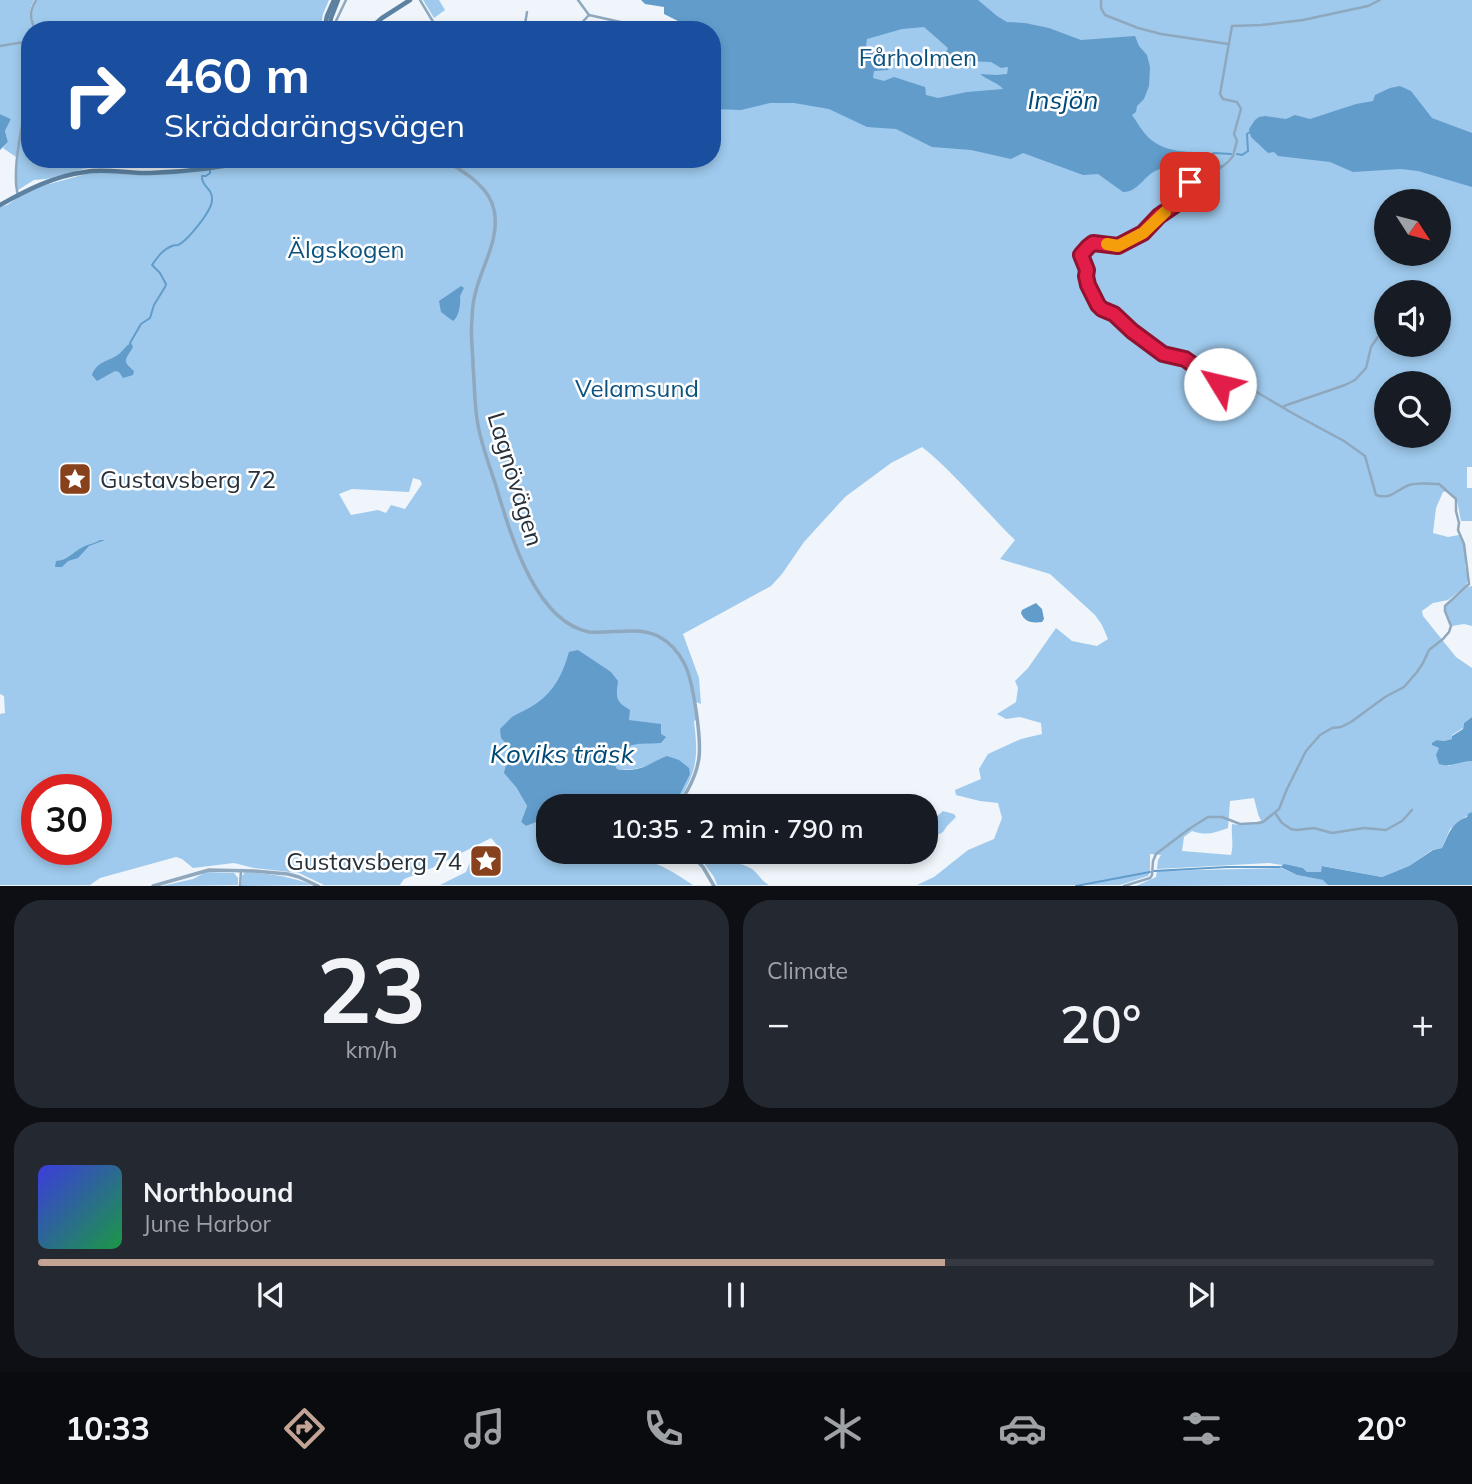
<!DOCTYPE html>
<html lang="en">
<head>
<meta charset="utf-8">
<style>
	body { margin:0; font-family:Mulish,sans-serif; background:#242831; color:#f1f3f6; height:100vh; display:flex; flex-direction:column; font-size:26px; white-space:nowrap }
	* { box-sizing:border-box; margin:0 }
	p { font-size:23px; color:#9ea1a6 }
	.icon { flex:none; width:38px; height:38px; fill:none; stroke:currentColor; stroke-width:2; stroke-linecap:round; stroke-linejoin:round }
	.map { position:relative; height:886px; overflow:hidden }
	.side { display:flex; flex-direction:column; gap:14px; padding:14px; background:#0d0f14; flex:1 }
	.side>* { flex:none }
	.banner { position:absolute; left:21px; top:21px; width:700px; height:147px; border-radius:28px; box-shadow:0 4px 10px #0003; background:#1a4fa0; color:#fff; overflow:hidden }
	.needle { width:46px; rotate:126deg }
	.controls { position:absolute; left:1374px; top:189px; display:grid; gap:14px }
	.controls a { display:grid; place-items:center; width:77px; height:77px; border-radius:50%; background:#171b24; box-shadow:0 4px 10px #0003; font-size:35px }
	.speed { position:absolute; left:21px; top:774px; display:flex; gap:14px; font-size:35px; font-weight:700; text-align:center }
	.speed>* { display:grid; place-content:center; width:91px; height:91px; border-radius:50%; background:#171b24; box-shadow:0 4px 10px #0003; line-height:1 }
	.speed .limit { border:10px solid #d22; background:#fff; color:#111 }
	.pin { position:absolute; display:grid; place-items:center; width:60px; height:60px; color:#fff; margin:-30px; border-radius:14px; box-shadow:0 4px 10px #0006 }
	.me { position:absolute; width:77px; margin:-38px; rotate:306deg; stroke-linejoin:round; filter:drop-shadow(0 0 5px #0008) }
	.turn { display:flex; align-items:center; gap:24px; height:147px; padding:0 28px; font-size:32px }
	.turn .icon { width:91px; height:91px; stroke-width:2.5 }
	.turn b { display:block; font-size:49px; line-height:60px }
	.big { font-size:52px; font-weight:600; line-height:1.1 }
	.side .widget { flex:1; display:flex; flex-direction:column; justify-content:center; gap:10px; min-width:0; padding:0 24px; border-radius:28px; background:#242831 }
	.side .dial { align-items:center; gap:0 }
	.dial b { font-size:91px; line-height:1 }
	.song { display:flex; align-items:center; gap:21px }
	.cover { width:84px; height:84px; border-radius:10px; background:linear-gradient(135deg,hsl(240 70% 55%),hsl(140 70% 35%)) }
	.played { height:7px; border-radius:4px; background:linear-gradient(90deg,#c2a394 65%,#363941 65%) }
	.keys { display:flex; justify-content:space-around; direction:ltr }
	.heat { display:flex; justify-content:space-between; align-items:center; font-size:38px; direction:ltr }
	.side .tiles { flex:1; display:grid; gap:14px; grid-template-columns:1fr 1fr }
	.widget:last-child { grid-column:span 2 }
	.trip { position:absolute; left:536px; top:794px; width:402px; height:70px; border-radius:28px; background:#171b24; box-shadow:0 4px 10px #0003; font-weight:600; line-height:70px; text-align:center }
	.tabs { display:flex; height:112px; justify-content:space-around; align-items:center; background:#090b0e; color:#9ea1a6 }
	.tabs .icon { width:49px; height:49px }
	.tabs .active { color:#c2a394 }
	.tabs b { font-size:32px; color:#f1f3f6 }
	.map>svg:first-child { display:block }
	.green { fill:#9fcaed; fill-rule:evenodd }
	.water { fill:#629ccb; fill-rule:evenodd }
	.lines { fill:none; stroke-linecap:round; stroke-linejoin:round }
	.stream { stroke:#629ccb; stroke-width:2 }
	.minor { stroke:#8fa8bd; stroke-width:2.5 }
	.tertiary { stroke:#8fa8bd; stroke-width:3.5 }
	.secondary { stroke:#5d82a1; stroke-width:4.5 }
	.route-casing { stroke:#92132f; stroke-width:18 }
	.route { stroke:#e11d48; stroke-width:12 }
	.slow { stroke:#f59e0b; stroke-width:12 }
	.labels { text-anchor:middle; dominant-baseline:central; stroke-width:5; stroke-linejoin:round; paint-order:stroke }
	.park-label { font-size:24px; fill:#0d527f; stroke:#fff }
	.poi-label { font-size:24px; fill:#26313b; stroke:#fff; text-anchor:start }
	.street-label { font-size:24px; fill:#26313b; stroke:#fff }
	.water-label { font-size:26px; font-style:italic; fill:#004975; stroke:#fff }
</style>
</head>
<body>
<div class="map">
<svg width="1472" height="886" viewBox="0 0 1472 886">
	<rect width="100%" height="100%" fill="#eff5fa"/>
	<g class="green">
		<path d="M0,0H34C28,12 29,18 34,30H30V90L16,157L3,148L8,142L5,131L11,119L0,114Z"/>
		<path d="M37,0H329L323,14L320,30H36C30,16 31,13 37,0Z"/>
		<path d="M423,0H439L445,10L434,18Z"/>
		<path d="M675,0H1472V467H1467V488H1472V521H1461L1457,500L1449,491L1443,492L1436,508L1433,533L1448,537L1459,535L1463,543L1465,554V565L1468,579L1466,586L1448,600L1433,603L1422,611L1423,616L1456,657L1472,668V717L1464,723L1463,728L1452,735V739L1444,741L1437,740L1433,745L1439,748L1448,766L1463,761H1472V812L1450,829L1442,848L1432,850L1409,866L1382,877L1323,866L1322,872H1307L1303,868L1269,863L1157,869L1158,860L1161,855L1150,854V872L1148,876L1120,885H917L934,877L968,850L994,839L1002,818L998,803L980,801L956,795L955,790L981,779L979,769L988,754L1021,739L1042,734L1041,723L1020,717L1006,719L997,714L1016,702L1018,688L1015,681L1028,668L1056,628L1072,641L1097,646L1108,639L1102,625L1095,615L1050,574L1000,559L1015,540C983,509 956,474 922,447L891,463L845,497L804,542L782,574L771,586L683,634L699,678L701,704L696,702L697,719L694,721C699,762 696,771 676,807H614L644,800L679,796L660,759C645,768 633,771 617,769L614,762L620,753L516,787L527,806L521,822L526,826L542,820L548,816V852H654L655,855L643,858V860C662,864 676,874 693,885H440L466,872L470,862L498,846L491,838L432,868L404,879L400,885H324L299,873L254,868L234,863L193,868L182,859L176,857L100,878L90,885H0V714L5,713L4,696L0,694V207L7,205L22,195L42,186L86,174L100,172L138,175L223,168L274,159H712V30L709,20ZM1386,201H1438V254H1386ZM1386,292H1438V345H1386ZM1386,383H1438V436H1386ZM413,478L420,480L422,484L405,509L391,505L386,513L378,510L351,515L339,494L352,489L409,492ZM37,789H96V849H37ZM1254,798L1258,814L1261,821L1240,825L1232,824C1231,836 1234,843 1231,855L1182,851L1184,837L1192,831C1207,836 1213,833 1228,828L1230,801Z"/>
		<path d="M30,97V159H229L205,164L192,163L144,167L95,166L46,179L34,180L18,190C12,160 24,127 30,97Z"/>
		<path d="M1472,586V626L1464,624L1452,626L1446,611V606L1468,587Z"/>
		<path d="M943,811L954,814L956,817L947,826L943,832L926,841V823H929Z"/>
		<path d="M711,861C724,862 740,861 752,869C759,874 761,881 769,885H717L714,877L704,863Z"/>
		<path d="M1281,868L1297,875L1324,880L1328,885L1136,886L1156,877L1157,871Z"/>
		<path d="M206,872L234,873L238,878V885L162,886L193,879Z"/>
		<path d="M245,872C269,874 290,876 312,885L241,886L242,876Z"/>
	</g>
	<g class="water">
		<path d="M641,0H978L997,16L1007,22L1025,23L1049,28L1081,40L1135,36L1139,46L1147,55L1150,67L1149,86L1144,99L1137,106L1136,112L1132,115C1137,122 1142,131 1148,137C1162,151 1183,152 1201,152L1205,157V160C1192,171 1176,165 1161,169C1145,172 1140,192 1123,192L1098,174L1083,175L1023,153L1011,159L971,150L932,147L896,129L867,127L829,109L794,103H770L741,110L712,109V30H691L701,25L678,21L664,14V7L645,4ZM924,27L948,48L943,59L956,67L967,61L991,62L1001,68L1008,67L1007,74L996,75L980,74C987,80 997,82 1003,89L967,92L938,98L926,95L925,87L894,77L884,81L873,78L874,71L888,70L893,63L866,46L867,39L902,29Z"/>
		<path d="M1400,86L1411,91L1432,118L1472,133V187L1418,171L1401,169L1353,172L1330,162L1278,156L1274,152L1268,153L1251,137L1249,129L1255,120L1259,117L1265,116L1286,119L1295,115L1310,119L1356,104L1373,101L1375,95L1390,88Z"/>
		<path d="M0,114L11,119L5,131L8,142L0,150Z"/>
		<path d="M461,286L464,288L460,296C461,303 459,317 453,321L441,312L439,301Z"/>
		<path d="M131,343L133,347C126,360 121,360 134,371L133,375L123,378L119,372L115,371L97,381L92,375C97,361 108,362 119,354C124,350 125,346 131,343Z"/>
		<path d="M100,540H105L89,546L78,558L68,561L62,567H55L56,561C67,561 74,551 83,547C88,544 94,544 100,540Z"/>
		<path d="M1036,603L1042,609L1044,619L1042,622C1033,623 1025,623 1021,613L1022,610Z"/>
		<path d="M578,650L611,672L618,681C616,698 615,701 630,710L629,720L661,724V734L666,737L661,743C636,745 629,739 614,762L617,769C641,773 647,764 667,756L679,760L689,768L690,774L679,796L644,800L614,807H548V816L542,820L526,826L521,822L527,806L516,787L504,773L510,748L501,738L500,729C504,725 508,721 512,717C520,712 529,709 537,703C555,690 563,673 569,652Z"/>
		<path d="M1472,717V761C1460,761 1450,768 1439,764L1436,755L1439,748L1432,745V743L1437,740L1444,741L1452,739V736L1463,729L1464,723Z"/>
		<path d="M1472,812V885H1328L1323,880L1297,875L1280,867L1284,864L1303,868L1307,872H1321L1322,866L1382,877L1409,866L1433,850L1442,848C1449,834 1451,823 1467,817L1468,814Z"/>
	</g>
	<g class="lines">
		<g class="stream">
			<path d="M1237,154L1242,155L1248,151L1247,134L1250,132"/>
			<path d="M1205,157L1214,153L1231,154"/>
			<path d="M211,165L212,161"/>
			<path d="M130,343L141,324L150,318L154,305L165,287L166,284L160,273L152,265C157,258 163,249 172,246C174,245 176,245 178,245C187,241 212,211 212,200C213,188 201,187 202,176H206L210,173V170"/>
			<path d="M1154,871L1227,867H1280"/>
			<path d="M1076,886L1150,872"/>
		</g>
		<g class="minor">
			<path d="M420,0L438,30"/>
			<path d="M578,0L589,15L656,30"/>
			<path d="M1101,0V8L1105,15L1138,28L1161,34L1228,44"/>
			<path d="M35,30C30,18 29,12 36,0"/>
			<path d="M336,30V21L346,0"/>
			<path d="M524,30L527,12"/>
			<path d="M575,30L589,15"/>
			<path d="M0,46L30,41"/>
			<path d="M1162,177L1175,170L1223,166L1228,162L1233,156L1237,141L1234,134L1241,109L1237,102L1223,99L1220,94L1232,26L1261,25L1303,20L1368,6L1380,0"/>
			<path d="M18,195C11,171 23,118 30,93"/>
			<path d="M1284,406L1345,385L1355,380L1366,368L1371,347L1386,325"/>
			<path d="M1275,813L1282,823L1291,829L1297,830L1314,828L1332,833L1364,828L1386,830L1402,821L1412,810"/>
			<path d="M240,886L241,870"/>
			<path d="M1124,886L1150,878L1152,875L1153,861L1156,854L1189,829L1208,817H1222L1240,824L1258,823L1263,822L1279,809L1287,789L1306,751L1320,735L1332,728L1341,727L1351,722L1385,697L1404,687L1417,672L1423,663L1429,650L1443,639L1449,632L1451,626L1445,611V606L1469,584L1464,544L1458,530L1459,523L1456,511V499L1439,484C1430,484 1418,482 1409,485C1396,490 1391,500 1376,495L1365,456L1344,441L1294,414L1253,390L1246,384L1237,382L1228,385L1220,384L1185,359L1163,354L1132,331L1121,318L1114,314L1102,309L1098,305L1088,285L1086,276L1087,270L1081,255L1088,247L1093,243L1118,246L1143,233L1159,216L1175,205L1182,186L1197,179L1207,177L1223,166"/>
		</g>
		<g class="tertiary">
			<path d="M443,159C463,172 489,185 494,210C500,236 484,263 477,287C474,297 472,308 472,319C470,334 473,351 473,366C475,388 474,409 479,430C483,449 490,467 496,486C510,532 534,621 589,632C612,634 636,626 658,636C669,642 678,651 684,663C693,679 703,744 698,763C695,779 686,793 678,807"/>
			<path d="M689,852L703,867L714,886"/>
			<path d="M153,886L209,870L253,871L288,874L299,877L318,886"/>
		</g>
		<g class="secondary">
			<path d="M324,30L327,16L334,0"/>
			<path d="M329,30L331,18L338,0"/>
			<path d="M368,30L382,18L410,0"/>
			<path d="M0,205C27,190 54,176 85,172C106,168 128,174 150,173C187,172 226,167 262,159"/>
		</g>
	</g>
	<g class="lines">
		<defs>
			<path id="route" d="M1190,182L1182,186L1175,205L1159,216L1143,233L1118,246L1093,243L1088,247L1081,255L1087,270L1086,276L1088,285L1098,305L1102,309L1114,314L1132,331L1163,354L1185,359L1220,384"/>
		</defs>
		<use href="#route" class="route-casing"/>
		<use href="#route" class="route"/>
		<path class="slow" d="M1107,244L1118,246L1143,233L1165,212"/>
	</g>
	<defs>
		<symbol id="sight-square" viewBox="-11 -11 22 22"><rect x="-9" y="-9" width="18" height="18" rx="4" fill="#88411d" stroke="#fff"/><path d="M0-6L1.8-2.2L6-1.7L2.9 1.2L3.7 5.4L0 3.3L-3.7 5.4L-2.9 1.2L-6-1.7L-1.8-2.2Z" fill="#fff"/></symbol>
	</defs>
	<g fill-rule="evenodd">
		<use href="#sight-square" x="56" y="460" width="38" height="38"/>
		<use href="#sight-square" x="467" y="842" width="38" height="38"/>
	</g>
	<g class="labels">
		<g class="park-label">
			<text x="918" y="57">Fårholmen</text>
			<text x="346" y="249">Älgskogen</text>
			<text x="637" y="388">Velamsund</text>
		</g>
		<g class="poi-label">
			<text x="100" y="479">Gustavsberg 72</text>
			<text x="462" y="861" text-anchor="end">Gustavsberg 74</text>
		</g>
		<g class="street-label">
			<text transform="translate(516 479) rotate(73)">Lagnövägen</text>
		</g>
		<g class="water-label">
			<text x="1063" y="99">Insjön</text>
			<text x="562" y="753">Koviks träsk</text>
		</g>
	</g>
</svg>
<div class="controls">
<a><svg class="needle" viewBox="-14 -14 28 28"><path d="M0-13l5 13h-10z" fill="#e53935"/><path d="M0 13l5-13h-10z" fill="#9ea1a6"/></svg></a>
<a><svg class="icon" aria-label="sound" viewBox="0 0 24 24"><path d="M4 9h4l5-4v14l-5-4H4zM17 9q2 3 0 6"/></svg></a>
<a><svg class="icon" aria-label="search" viewBox="0 0 24 24"><circle cx="10" cy="10" r="6"/><path d="M15 15l6 6"/></svg></a>
</div>
<div class="speed"><div class="limit">30</div></div>
<div class="pin" style="left:1190px;top:182px;background:#d93025"><svg class="icon" aria-label="arrive" viewBox="0 0 24 24"><path d="M6 21V4h12l-3 4 3 4H6"/></svg></div>
<svg class="me" style="left:1220px;top:384px" viewBox="-20 -20 40 40"><circle r="19" fill="#fff"/><path d="M0-13L10 11 0 6-10 11z" fill="#e11d48"/></svg>
<div class="trip">10:35 · 2 min · 790 m</div>
<div class="banner">
<div class="turn"><svg class="icon" aria-label="right" viewBox="0 0 24 24"><path d="M7 20v-9h11M14 6l5 5-5 5"/></svg><div><b>460 m</b>Skräddarängsvägen</div></div>
</div>
</div>
<section class="side">
<div class="tiles">
<div class="widget dial"><b>23</b><p>km/h</p></div>
<div class="widget"><p>Climate</p>
<div class="heat"><a>−</a><b class="big">20°</b><a>+</a></div>
</div>
<div class="widget">
<div class="song"><i class="cover"></i><div><b>Northbound</b><p>June Harbor</p></div></div>
<div class="played"></div>
<div class="keys"><svg class="icon" aria-label="previous" viewBox="0 0 24 24"><path d="M18 5L8 12l10 7zM5 5v14"/></svg><svg class="icon" aria-label="pause" viewBox="0 0 24 24"><path d="M8 5v14M16 5v14"/></svg><svg class="icon" aria-label="next" viewBox="0 0 24 24"><path d="M6 5l10 7-10 7zM19 5v14"/></svg></div>
</div>
</div>
</section>
<nav class="tabs">
<b>10:33</b>
<svg class="icon active" aria-label="directions" viewBox="0 0 24 24"><path d="M12 3l9 9-9 9-9-9zM9 14v-3h6M13 9l2 2-2 2"/></svg>
<svg class="icon" aria-label="music" viewBox="0 0 24 24"><path d="M9 18V5l10-2v13"/><circle cx="6" cy="18" r="3"/><circle cx="16" cy="16" r="3"/></svg>
<svg class="icon" aria-label="phone" viewBox="0 0 24 24"><path d="M5 4h4l2 5-3 2q2 4 5 5l2-3 5 2v4C11 20 4 13 5 4z"/></svg>
<svg class="icon" aria-label="climate" viewBox="0 0 24 24"><path d="M12 3v18M4 7l16 10M4 17L20 7"/></svg>
<svg class="icon" aria-label="car" viewBox="0 0 24 24"><path d="M5 17H2v-5l4-1 3-4h7l3 4 3 1v5h-3M9 17h6M6 11h13"/><circle cx="7" cy="17" r="2"/><circle cx="17" cy="17" r="2"/></svg>
<svg class="icon" aria-label="filters" viewBox="0 0 24 24"><path d="M4 7h16M4 17h16"/><circle cx="9" cy="7" r="2"/><circle cx="15" cy="17" r="2"/></svg>
<b>20°</b>
</nav>
</body>
</html>
